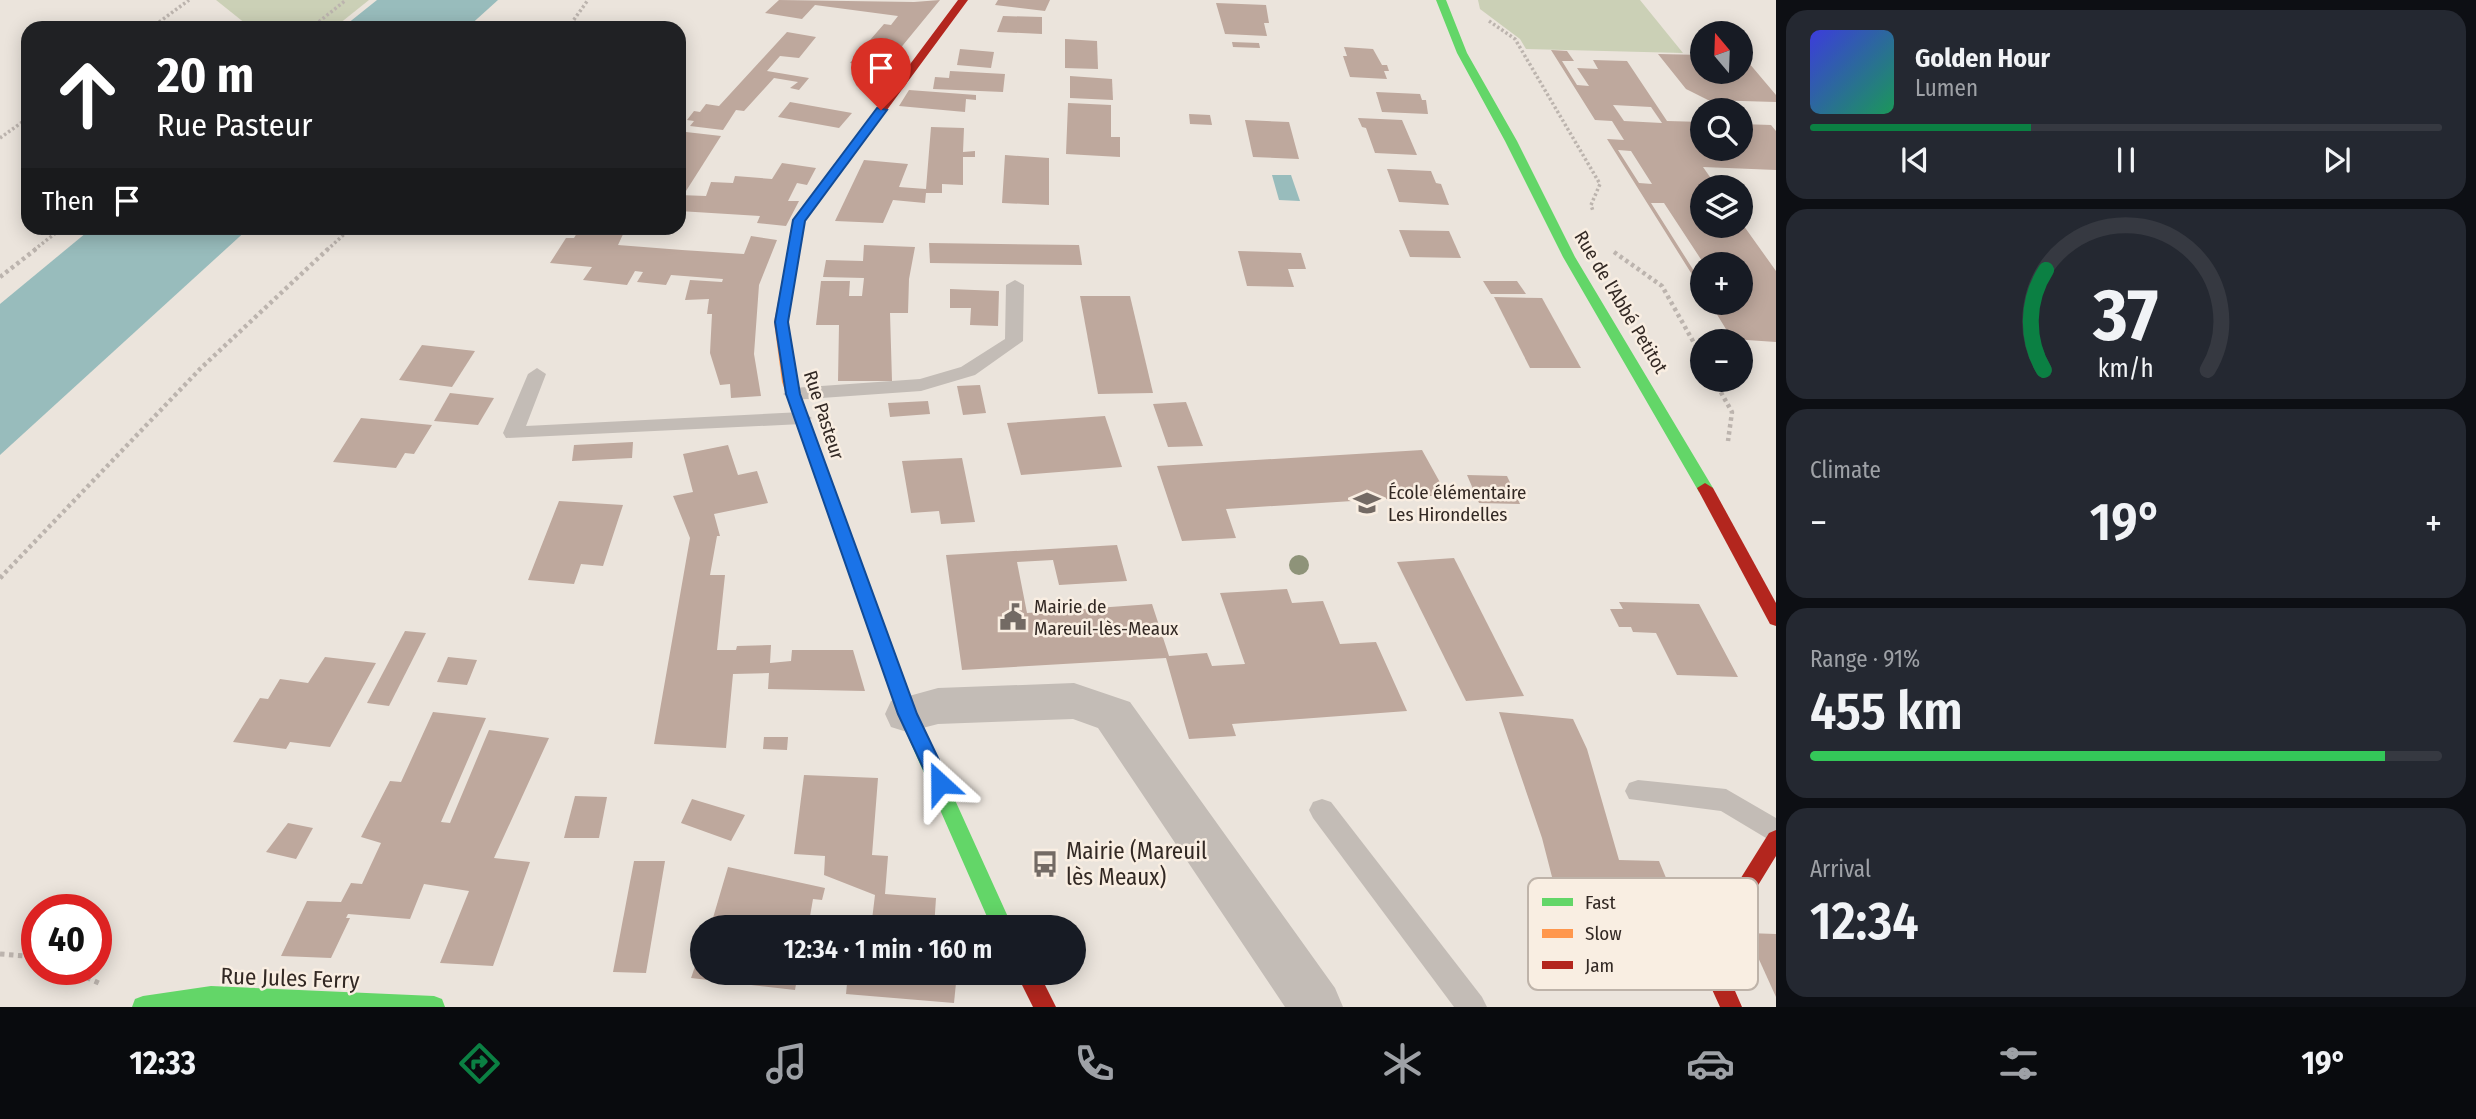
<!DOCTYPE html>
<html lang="en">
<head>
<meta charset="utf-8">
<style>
	body { margin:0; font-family:"Fira Sans Condensed",sans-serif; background:#242831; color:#f1f3f6; height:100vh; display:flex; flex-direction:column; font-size:26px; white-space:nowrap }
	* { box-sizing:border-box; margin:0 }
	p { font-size:23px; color:#9ea1a6 }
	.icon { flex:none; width:38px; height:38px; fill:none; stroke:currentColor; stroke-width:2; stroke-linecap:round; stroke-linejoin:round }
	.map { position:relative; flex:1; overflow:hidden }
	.sheet { display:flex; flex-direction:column; gap:10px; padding:10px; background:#0d0f14; width:700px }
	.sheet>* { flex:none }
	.banner { position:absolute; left:21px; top:21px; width:665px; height:214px; border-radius:21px; box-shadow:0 4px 18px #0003; background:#202124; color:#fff; overflow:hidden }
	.needle { width:46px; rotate:341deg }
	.buttons { position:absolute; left:1690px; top:21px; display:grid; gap:14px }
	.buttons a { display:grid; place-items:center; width:63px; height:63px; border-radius:50%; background:#171b24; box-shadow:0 4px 18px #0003; font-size:35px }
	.speed { position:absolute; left:21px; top:894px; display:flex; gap:14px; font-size:35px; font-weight:700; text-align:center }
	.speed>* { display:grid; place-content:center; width:91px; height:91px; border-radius:50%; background:#171b24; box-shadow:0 4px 18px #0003; line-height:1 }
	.speed .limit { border:10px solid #d22; background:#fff; color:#111 }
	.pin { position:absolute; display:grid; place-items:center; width:60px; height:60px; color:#fff; margin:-72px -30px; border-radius:50% 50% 50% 0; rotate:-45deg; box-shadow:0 0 7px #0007 }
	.pin .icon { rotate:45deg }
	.me { position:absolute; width:77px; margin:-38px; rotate:336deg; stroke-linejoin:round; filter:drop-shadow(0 0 5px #0008) }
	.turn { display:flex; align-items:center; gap:24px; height:147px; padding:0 21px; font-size:32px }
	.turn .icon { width:91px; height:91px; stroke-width:2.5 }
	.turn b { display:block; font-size:49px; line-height:60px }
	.then { display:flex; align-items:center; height:66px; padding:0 21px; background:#0003; gap:14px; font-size:26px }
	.big { font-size:52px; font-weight:600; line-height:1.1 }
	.sheet .card { flex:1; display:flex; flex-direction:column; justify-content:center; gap:10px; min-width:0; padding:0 24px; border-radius:21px; background:#242831 }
	.sheet .dial { align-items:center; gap:0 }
	.dial svg { height:182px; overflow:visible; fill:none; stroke:#363941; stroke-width:7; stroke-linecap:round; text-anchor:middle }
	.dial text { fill:#f1f3f6; stroke:none }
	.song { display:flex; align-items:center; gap:21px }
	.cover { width:84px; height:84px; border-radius:10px; background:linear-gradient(135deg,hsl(240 70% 55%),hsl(150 70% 35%)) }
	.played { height:7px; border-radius:4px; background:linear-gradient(90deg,#0b8043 35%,#363941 35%) }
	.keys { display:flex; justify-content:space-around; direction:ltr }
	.heat { display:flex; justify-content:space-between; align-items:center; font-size:38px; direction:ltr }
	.charge { height:10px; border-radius:5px; background:linear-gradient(90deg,#34c759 91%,#363941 0) }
	.trip { position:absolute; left:690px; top:915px; width:396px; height:70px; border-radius:35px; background:#171b24; box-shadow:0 4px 18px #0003; font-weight:600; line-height:70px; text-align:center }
	.menu { display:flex; height:112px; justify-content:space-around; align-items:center; background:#090b0e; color:#9ea1a6 }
	.menu .icon { width:49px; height:49px }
	.menu .on { color:#0b8043 }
	.menu b { font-size:32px; color:#f1f3f6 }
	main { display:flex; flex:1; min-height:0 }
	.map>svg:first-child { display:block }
	.green { fill:#cbd0b6 }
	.water { fill:#98bcbc }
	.building { fill:#bea89d; fill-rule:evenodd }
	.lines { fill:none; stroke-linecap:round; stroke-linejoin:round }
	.path-far2 { stroke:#bcb4ae; stroke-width:3.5; stroke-dasharray:2.5 2.5; stroke-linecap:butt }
	.path-far1 { stroke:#bcb4ae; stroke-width:4.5; stroke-dasharray:3.5 3.5; stroke-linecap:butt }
	.path { stroke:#bcb4ae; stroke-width:5; stroke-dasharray:4.5 4.5; stroke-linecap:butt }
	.lane { fill:#c3bcb6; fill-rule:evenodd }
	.street { fill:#c3bcb6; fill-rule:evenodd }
	.fast { fill:#63d668; fill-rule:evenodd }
	.slow { fill:#ff974d; fill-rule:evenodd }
	.jam { fill:#b3261e; fill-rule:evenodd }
	.tree { fill:#8e9379 }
	.route { fill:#1a73e8; stroke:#114b97; stroke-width:2 }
	.labels { text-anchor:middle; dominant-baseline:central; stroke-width:5; stroke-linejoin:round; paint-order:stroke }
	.street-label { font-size:19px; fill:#332924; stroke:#f9eee2 }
	.poi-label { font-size:19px; fill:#332924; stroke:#f9eee2; text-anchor:start }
	.near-poi-label { font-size:23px; fill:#332924; stroke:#f9eee2; text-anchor:start }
	.near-street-label { font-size:23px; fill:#332924; stroke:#f9eee2 }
	.key { fill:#f9eee2; stroke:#beb3a9; stroke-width:2 }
	.key-label { font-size:19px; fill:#332924 }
</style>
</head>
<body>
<main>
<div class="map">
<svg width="1776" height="1007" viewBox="0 0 1776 1007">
	<rect width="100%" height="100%" fill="#ebe4dc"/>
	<g class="green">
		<path d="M216,0H369L334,28H251Z"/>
		<path d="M1478,0H1640L1683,53L1526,49L1520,39L1480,9Z"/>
	</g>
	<g class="water">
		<path d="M377,0H498L467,28H342Z"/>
		<path d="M1272,175H1291L1300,201L1279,200Z"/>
		<path d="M92,228H249L0,455V304Z"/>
	</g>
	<g class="building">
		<path d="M779,0L914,2L940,0L885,67L850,63L884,24L891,25L898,16L815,5L802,19L765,13Z"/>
		<path d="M998,0H1050L1045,11L995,5Z"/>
		<path d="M1216,3L1266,5L1269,23H1264L1267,36L1225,34Z"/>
		<path d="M1003,16L1042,17V34L997,32Z"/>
		<path d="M787,32L816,37L799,58L780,56L767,71L809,78L799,90L790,88L798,82L774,78L744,111L736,110L723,130L690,126L694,121L687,120L694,111L700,112L706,104L719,106Z"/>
		<path d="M1065,39L1097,41L1098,69L1065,68Z"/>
		<path d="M1232,42L1259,43L1260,48L1233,47Z"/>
		<path d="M1344,47L1373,49L1382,65H1387L1389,71H1384L1387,79L1350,77L1343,56H1347Z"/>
		<path d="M960,49L994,52L991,68L957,65Z"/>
		<path d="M1551,50L1567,51L1574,61H1562L1577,85L1589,86L1577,68L1598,69L1593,60L1627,61L1667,121L1703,122V149H1741V124L1771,125L1776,131V170L1703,167L1717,187H1703V226H1741V222L1776,271V342L1732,339L1710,303H1741V264H1704L1664,203H1651L1694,271H1703V292L1607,139L1624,140L1612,121L1595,120ZM1613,105L1651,107L1662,123L1624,121ZM1618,150L1631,151L1652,184L1639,183Z"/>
		<path d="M1658,54L1703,55V72H1741L1743,56L1776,95V102L1708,100L1686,89Z"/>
		<path d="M950,71L1005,74L1003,92L933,89L935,77L949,78Z"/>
		<path d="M1070,76L1112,79L1113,100L1070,98Z"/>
		<path d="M909,90L976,95V100L966,99L965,112L899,106Z"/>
		<path d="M1376,92L1420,94L1422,100H1426L1428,114L1382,112Z"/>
		<path d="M790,102L852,113L839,128L778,117Z"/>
		<path d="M1068,103L1111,105V137H1120V157L1066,154Z"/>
		<path d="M1189,114L1210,115L1212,125L1190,124Z"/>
		<path d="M1358,118L1402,120L1417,155L1375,153L1366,128L1362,127Z"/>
		<path d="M1245,120L1289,122L1299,159L1253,157Z"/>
		<path d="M931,127L964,128L963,152L975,151V157H963V185L942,184V193H926L925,203L893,200L883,223L835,221L864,160L908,164L899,187L926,189Z"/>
		<path d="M686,132L721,136L686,191L679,190V143Z"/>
		<path d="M1005,155L1049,158V205L1002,203Z"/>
		<path d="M782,163L816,168L807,185L797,183L788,201H799L786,226L757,223L760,216L679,211V195L706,196L711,182L733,183L735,176L772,179Z"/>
		<path d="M1387,169L1431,171L1436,183L1441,184L1449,205L1399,202Z"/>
		<path d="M580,228L625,230L618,245L682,250L744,254L751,236L777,240L759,285L754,354L761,396L731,398L730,384L720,385L710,353L712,314H707L709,299L685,300L690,280L722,282L723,279L671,275L666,285L637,282L643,272L635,271L627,285L583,280L592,267L550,263L566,238H574Z"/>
		<path d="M1399,230L1449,231L1461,258L1410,257Z"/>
		<path d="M929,243L1079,245L1082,265L930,263Z"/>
		<path d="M864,245L915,247L909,279L908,313H890L892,381H838L839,325H816L821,281H850L849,296H862L864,278L823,277L826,260L863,261Z"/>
		<path d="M1238,251L1301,253L1306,269H1288L1294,287L1247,286Z"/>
		<path d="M1483,281H1517L1526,294H1491Z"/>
		<path d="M950,289L999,291L998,326L970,325L971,308H950Z"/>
		<path d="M1080,296H1130L1153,393L1098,394Z"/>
		<path d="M1494,297L1542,298L1581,368H1530Z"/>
		<path d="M422,345L475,351L452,387L399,380Z"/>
		<path d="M980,385L986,413L963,415L957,386Z"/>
		<path d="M450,393L494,398L478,425L434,421Z"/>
		<path d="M928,401L930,414L890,417L888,403Z"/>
		<path d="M1186,402L1203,446L1168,447L1153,404Z"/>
		<path d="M1105,416L1122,467L1021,475L1007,423Z"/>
		<path d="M361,418L432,425L414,454L405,453L396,468L333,462Z"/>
		<path d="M633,442L632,458L572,461L574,445Z"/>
		<path d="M728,445L738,475L757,471L768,503L714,514L720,536H717L710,575H725L717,650H736L737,646L771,645L770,663L791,661L792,650H853L865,691L768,689L769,673L733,674L726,748L654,744L690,538L673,496L693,492L683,454Z"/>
		<path d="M1422,450L1447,495L1226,509L1236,538L1182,541L1157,466Z"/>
		<path d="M962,458L975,522L941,524L939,511L911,513L902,461Z"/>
		<path d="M1467,475L1507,476L1520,504L1479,503Z"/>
		<path d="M559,501L623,505L603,566L581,564L574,584L528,580Z"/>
		<path d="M1117,545L1127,581L1059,585L1053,560L1017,562L1027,613L1152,604L1169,656L1207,653L1212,666L1245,664L1220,593L1287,589L1292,603L1323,601L1340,644L1376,642L1407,711L1232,724L1236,736L1189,739L1166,658L962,670L946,555Z"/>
		<path d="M1454,558L1524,696L1466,701L1397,562Z"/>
		<path d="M1619,602L1699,604L1738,677L1677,675L1656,633L1633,632L1631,627H1619L1610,609H1623Z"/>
		<path d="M405,631L426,633L389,706L367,703Z"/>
		<path d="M325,657L376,663L330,747L290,742L286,749L233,742L260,698L268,699L280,679L308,683Z"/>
		<path d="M448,657L477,660L467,685L437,682Z"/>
		<path d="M433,712L486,718L441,822L450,823L489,730L549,738L494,858L530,862L493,966L440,963L469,891L424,884L410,919L348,914L346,918H350L331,958L281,956L307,901L341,902L351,883L362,884L381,843L361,837L390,781L401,782Z"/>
		<path d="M1499,712L1573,719L1587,749L1619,860L1659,861L1676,902L1629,900L1633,909L1645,910L1652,929L1640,928L1648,949L1569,943L1542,838Z"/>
		<path d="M764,737H788L787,750L763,749Z"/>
		<path d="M804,775L878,778L872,855L888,856L885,894L936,898L934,928H871L875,895L824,875L825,856L794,854Z"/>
		<path d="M575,796L607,797L599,838H564Z"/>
		<path d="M692,799L745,815L731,841L681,823Z"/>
		<path d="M288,823L313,828L296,859L266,852Z"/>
		<path d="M634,861H665L646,973L613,972Z"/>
		<path d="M728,867L825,888L822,900L813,899L808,928H710Z"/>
		<path d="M1747,933L1776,934V997Z"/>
		<path d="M701,949L702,973H798L795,990L691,978Z"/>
		<path d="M848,973H957L954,1003L846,994Z"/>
	</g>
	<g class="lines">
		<g class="path-far2">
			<path d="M1489,21L1515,39L1600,184L1591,205L1593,211"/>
			<path d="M151,28L189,0"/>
			<path d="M311,28L346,0"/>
			<path d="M568,28L588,0"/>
			<path d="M0,138L28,118"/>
			<path d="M34,250L62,228"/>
			<path d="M327,250L351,228"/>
		</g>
		<g class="path-far1">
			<path d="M1614,252L1662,286L1703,359"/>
			<path d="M0,277L36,249"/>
			<path d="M1714,380L1732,412L1728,441"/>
			<path d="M0,578L201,368L328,249"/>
		</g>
		<g class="path">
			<path d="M0,578L2,576"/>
			<path d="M0,954L37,957"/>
			<path d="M70,970L101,984"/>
		</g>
		<g class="lane">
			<path d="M1015,280L1024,285L1023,341L975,375L921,391L793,400L783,394L793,388L920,379L961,367L1005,339L1006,285Z"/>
			<path d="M537,368L546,374L526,426L802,412L812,418L802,424L506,438L503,433L528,374Z"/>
			<path d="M1638,780L1726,789L1776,818V844L1721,811L1629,799L1625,791L1629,783Z"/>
			<path d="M1322,799L1331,802L1482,997L1487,1007H1454L1313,818L1309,810L1313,802Z"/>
		</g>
		<path class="street" d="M1074,683L1130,702L1335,988L1343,1007H1285L1098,728L1073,719L938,724L907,732L891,727L885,714L891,701L938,688Z"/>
		<g class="fast">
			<path d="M1436,0H1446L1467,53L1517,141L1575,257L1713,488L1711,492H1699L1563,257L1505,141L1457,53Z"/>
			<path d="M862,581L868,583L870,587L916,714L1013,928H992L898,714L854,587L856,583Z"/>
			<path d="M211,986L434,996L442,999L445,1007H132L135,999L143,996Z"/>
		</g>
		<path class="slow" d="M792,256L798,260L788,322L796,382L870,587L868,591H856L854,587L782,382L774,322L786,260Z"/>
		<g class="jam">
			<path d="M958,0H968L805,221L798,260L792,264L787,263L786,260L793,221Z"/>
			<path d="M1705,483L1713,488L1776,603V626L1770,624L1697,488Z"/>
			<path d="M1776,830V856L1730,931L1732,984L1742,1007H1720L1710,985L1709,929L1769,833Z"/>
			<path d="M1016,973H1039L1056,1007H1033Z"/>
		</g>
	</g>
	<circle class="tree" cx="1299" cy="565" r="10"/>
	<path class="route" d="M877,108L887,110L805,221L788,322L800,394L917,714L950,783L947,789H933L898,714L786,394L775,322L793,220Z"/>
	<defs>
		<symbol id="school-bare" viewBox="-9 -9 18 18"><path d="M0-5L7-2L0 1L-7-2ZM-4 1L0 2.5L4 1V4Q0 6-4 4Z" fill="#736a64" stroke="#f9eee2" stroke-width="2.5" paint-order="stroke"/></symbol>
		<symbol id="civic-bare" viewBox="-9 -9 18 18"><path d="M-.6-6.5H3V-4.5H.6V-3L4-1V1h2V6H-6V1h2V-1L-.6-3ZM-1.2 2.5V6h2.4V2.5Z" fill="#736a64" stroke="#f9eee2" stroke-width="2.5" paint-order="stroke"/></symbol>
		<symbol id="bus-bare" viewBox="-9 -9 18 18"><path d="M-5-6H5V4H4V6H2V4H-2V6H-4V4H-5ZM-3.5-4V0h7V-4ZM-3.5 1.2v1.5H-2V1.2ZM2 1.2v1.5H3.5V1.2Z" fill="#736a64" stroke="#f9eee2" stroke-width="2.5" paint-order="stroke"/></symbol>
	</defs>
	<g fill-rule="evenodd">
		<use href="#school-bare" x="1348" y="484" width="38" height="38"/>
		<use href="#civic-bare" x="994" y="598" width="38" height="38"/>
		<use href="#bus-bare" x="1026" y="845" width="38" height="38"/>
	</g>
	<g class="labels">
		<g class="street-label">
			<text transform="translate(1621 302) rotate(59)">Rue de l'Abbé Petitot</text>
			<text transform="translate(824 415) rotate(72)">Rue Pasteur</text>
		</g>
		<g class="poi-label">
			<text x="1388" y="492">École élémentaire<tspan x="1388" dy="22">Les Hirondelles</tspan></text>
			<text x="1034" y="606">Mairie de<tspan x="1034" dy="22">Mareuil-lès-Meaux</tspan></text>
		</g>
		<g class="near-poi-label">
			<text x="1066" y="851">Mairie (Mareuil<tspan x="1066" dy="26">lès Meaux)</tspan></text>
		</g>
		<g class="near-street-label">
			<text transform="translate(290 978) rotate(2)">Rue Jules Ferry</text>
		</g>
	</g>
	<rect x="1528" y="878" width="230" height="112" rx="10" class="key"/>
	<rect x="1542" y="898" width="31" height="8" fill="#63d668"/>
	<rect x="1542" y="929" width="31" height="9" fill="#ff974d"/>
	<rect x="1542" y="961" width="31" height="8" fill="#b3261e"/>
	<g class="key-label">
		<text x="1585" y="909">Fast</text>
		<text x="1585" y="940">Slow</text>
		<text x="1585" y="972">Jam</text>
	</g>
</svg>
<div class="buttons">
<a><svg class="needle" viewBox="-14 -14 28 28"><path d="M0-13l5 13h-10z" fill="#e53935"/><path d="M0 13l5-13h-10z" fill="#9ea1a6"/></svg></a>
<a><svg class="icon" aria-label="search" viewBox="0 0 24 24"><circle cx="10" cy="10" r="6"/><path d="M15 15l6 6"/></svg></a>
<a><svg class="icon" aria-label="layers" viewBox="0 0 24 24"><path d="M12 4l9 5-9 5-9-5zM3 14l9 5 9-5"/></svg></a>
<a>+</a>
<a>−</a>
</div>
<div class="speed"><div class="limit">40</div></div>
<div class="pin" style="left:881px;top:110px;background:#d93025"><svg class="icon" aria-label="arrive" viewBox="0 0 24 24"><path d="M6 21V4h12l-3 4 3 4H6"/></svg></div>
<svg class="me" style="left:940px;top:783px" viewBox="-20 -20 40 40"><path d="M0-17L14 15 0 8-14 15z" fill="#1a73e8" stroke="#fff" stroke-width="4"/></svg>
<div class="trip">12:34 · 1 min · 160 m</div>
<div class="banner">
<div class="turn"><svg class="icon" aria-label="ahead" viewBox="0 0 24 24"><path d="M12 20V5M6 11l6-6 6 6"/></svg><div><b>20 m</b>Rue Pasteur</div></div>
<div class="then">Then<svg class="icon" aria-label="arrive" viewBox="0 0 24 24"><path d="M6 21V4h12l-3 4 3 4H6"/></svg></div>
</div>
</div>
<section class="sheet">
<div class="card">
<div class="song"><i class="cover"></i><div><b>Golden Hour</b><p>Lumen</p></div></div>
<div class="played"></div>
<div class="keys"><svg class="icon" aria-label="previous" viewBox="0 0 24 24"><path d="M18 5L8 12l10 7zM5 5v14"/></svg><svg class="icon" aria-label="pause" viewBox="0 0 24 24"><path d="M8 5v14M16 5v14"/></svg><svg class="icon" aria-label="next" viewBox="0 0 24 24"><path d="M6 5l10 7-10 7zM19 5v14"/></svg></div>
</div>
<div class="card dial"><svg viewBox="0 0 100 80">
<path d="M14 69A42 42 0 1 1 86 69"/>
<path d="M14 69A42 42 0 0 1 15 25" stroke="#0b8043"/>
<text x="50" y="56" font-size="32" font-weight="700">37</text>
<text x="50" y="72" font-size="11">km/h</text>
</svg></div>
<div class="card"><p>Climate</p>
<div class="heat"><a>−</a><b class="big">19°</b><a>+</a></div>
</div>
<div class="card"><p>Range · 91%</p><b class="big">455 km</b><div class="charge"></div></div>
<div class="card"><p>Arrival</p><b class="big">12:34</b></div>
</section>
</main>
<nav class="menu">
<b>12:33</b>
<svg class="icon on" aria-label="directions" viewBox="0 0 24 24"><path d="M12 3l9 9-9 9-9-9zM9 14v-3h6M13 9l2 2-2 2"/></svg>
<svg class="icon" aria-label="music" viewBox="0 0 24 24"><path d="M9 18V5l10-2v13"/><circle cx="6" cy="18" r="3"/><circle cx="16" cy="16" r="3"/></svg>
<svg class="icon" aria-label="phone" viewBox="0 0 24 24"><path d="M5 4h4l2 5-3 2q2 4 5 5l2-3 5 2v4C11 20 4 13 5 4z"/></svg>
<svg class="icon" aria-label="climate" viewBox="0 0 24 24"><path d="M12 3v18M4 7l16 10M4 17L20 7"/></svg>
<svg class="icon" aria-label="car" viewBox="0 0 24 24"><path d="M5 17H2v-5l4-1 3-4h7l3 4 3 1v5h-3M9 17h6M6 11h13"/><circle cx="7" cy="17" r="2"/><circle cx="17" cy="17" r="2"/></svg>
<svg class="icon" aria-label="filters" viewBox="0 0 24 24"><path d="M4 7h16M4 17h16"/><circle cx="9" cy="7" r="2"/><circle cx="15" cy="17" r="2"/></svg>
<b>19°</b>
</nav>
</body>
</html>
